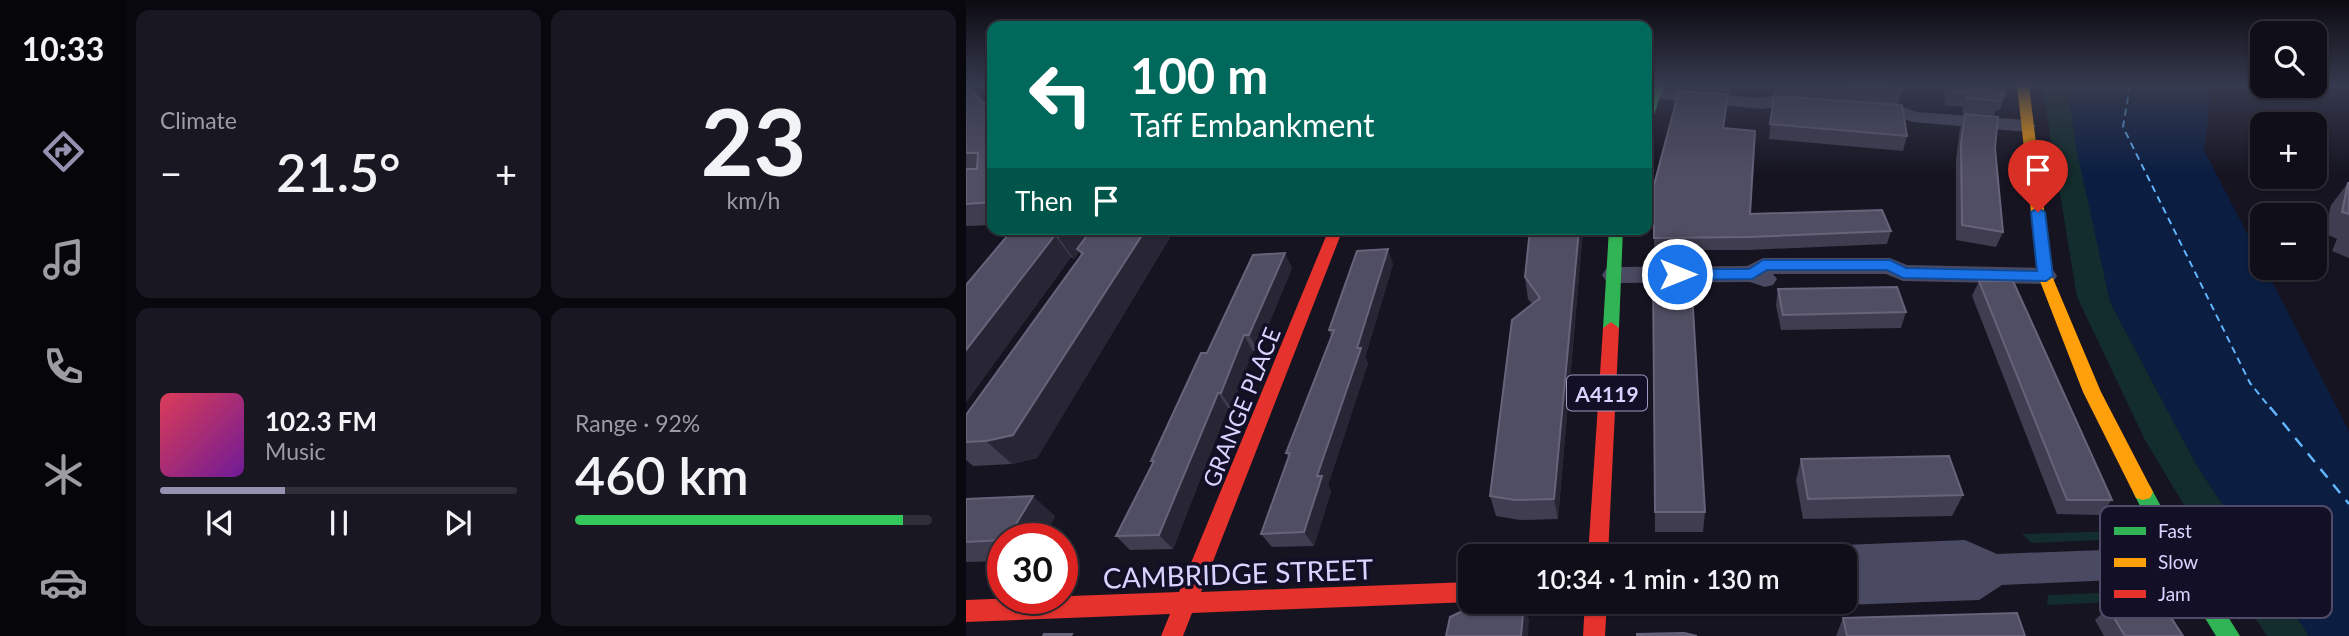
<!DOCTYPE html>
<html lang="en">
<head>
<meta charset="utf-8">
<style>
	body { margin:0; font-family:Lato,sans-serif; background:#191822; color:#f1f3f6; height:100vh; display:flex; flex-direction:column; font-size:26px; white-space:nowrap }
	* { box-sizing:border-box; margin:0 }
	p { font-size:23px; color:#9c9ca2 }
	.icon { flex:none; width:38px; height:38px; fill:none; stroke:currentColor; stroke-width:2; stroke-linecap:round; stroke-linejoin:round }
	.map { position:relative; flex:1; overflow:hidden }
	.drawer { display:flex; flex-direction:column; gap:10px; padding:10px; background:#09080e; width:840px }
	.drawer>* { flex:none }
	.guide { position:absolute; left:21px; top:21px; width:665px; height:214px; border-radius:14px; box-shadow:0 2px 5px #0004,0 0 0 2px #302f38; background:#00695c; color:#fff; overflow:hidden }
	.controls { position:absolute; left:1284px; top:21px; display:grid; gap:14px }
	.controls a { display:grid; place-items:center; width:77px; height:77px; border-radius:14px; background:#100f19; box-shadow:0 2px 5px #0004,0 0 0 2px #302f38; font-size:35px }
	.speed { position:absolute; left:21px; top:523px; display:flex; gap:14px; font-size:35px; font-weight:700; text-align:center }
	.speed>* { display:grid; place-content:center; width:91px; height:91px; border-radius:50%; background:#100f19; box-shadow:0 2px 5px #0004,0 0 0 2px #302f38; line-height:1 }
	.speed .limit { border:10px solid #d22; background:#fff; color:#111 }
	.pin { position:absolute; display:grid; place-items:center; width:60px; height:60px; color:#fff; margin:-72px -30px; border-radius:50% 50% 50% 0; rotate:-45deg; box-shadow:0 0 7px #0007 }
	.pin .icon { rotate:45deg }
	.me { position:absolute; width:77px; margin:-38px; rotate:90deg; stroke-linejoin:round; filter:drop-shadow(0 0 5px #0008) }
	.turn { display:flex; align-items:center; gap:24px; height:147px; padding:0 28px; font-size:32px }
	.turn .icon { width:91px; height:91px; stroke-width:2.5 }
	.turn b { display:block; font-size:49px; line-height:60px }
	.then { display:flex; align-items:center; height:66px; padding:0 28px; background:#0003; gap:14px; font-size:26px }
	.big { font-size:52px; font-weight:600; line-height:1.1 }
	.drawer .card { flex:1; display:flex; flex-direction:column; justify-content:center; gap:10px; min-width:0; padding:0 24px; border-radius:14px; background:#191822 }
	.drawer .dial { align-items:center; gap:0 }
	.dial b { font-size:91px; line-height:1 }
	.song { display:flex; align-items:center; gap:21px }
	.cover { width:84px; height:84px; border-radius:10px; background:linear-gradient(135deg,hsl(350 70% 55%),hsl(280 70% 35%)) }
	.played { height:7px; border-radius:4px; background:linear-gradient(90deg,#9591b1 35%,#302f38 35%) }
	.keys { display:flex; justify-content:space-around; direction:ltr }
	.heat { display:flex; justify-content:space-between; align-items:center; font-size:38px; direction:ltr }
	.charge { height:10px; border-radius:5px; background:linear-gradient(90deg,#34c759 92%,#302f38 0) }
	.drawer .tiles { flex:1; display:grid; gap:10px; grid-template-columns:repeat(2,1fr) }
	.trip { position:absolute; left:492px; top:544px; width:399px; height:70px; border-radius:14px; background:#100f19; box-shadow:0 2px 5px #0004,0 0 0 2px #302f38; font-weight:600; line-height:70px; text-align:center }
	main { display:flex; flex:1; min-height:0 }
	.dock { display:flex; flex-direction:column; width:126px; justify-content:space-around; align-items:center; background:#06060a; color:#9c9ca2 }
	.dock .icon { width:49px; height:49px }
	.dock .on { color:#9591b1 }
	.dock b { font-size:32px; color:#f1f3f6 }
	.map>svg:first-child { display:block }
	.green { fill:#132c2d }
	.water { fill:#0b1e41 }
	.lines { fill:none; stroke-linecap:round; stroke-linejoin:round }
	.ferry-far1 { stroke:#62b6ff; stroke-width:2; stroke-dasharray:7 5; stroke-linecap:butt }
	.ferry { stroke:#62b6ff; stroke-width:2.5; stroke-dasharray:11 9; stroke-linecap:butt }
	.street { fill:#4a4962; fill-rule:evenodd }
	.fast { fill:#30b455; fill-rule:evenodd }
	.slow { fill:#ff9f0a; fill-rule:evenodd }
	.jam { fill:#e5322d; fill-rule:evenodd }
	.wall { fill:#403d50 }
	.shaded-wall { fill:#282635 }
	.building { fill:#504e63; stroke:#66637b; stroke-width:2 }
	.route { fill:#1a73e8; stroke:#114b97; stroke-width:2 }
	.labels { text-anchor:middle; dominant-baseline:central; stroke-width:7; stroke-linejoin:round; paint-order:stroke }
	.shield { fill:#130f26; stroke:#9e99be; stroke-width:2 }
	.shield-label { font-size:21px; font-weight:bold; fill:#d9d4ff }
	.street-label { font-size:23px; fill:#d9d4ff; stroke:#130f26 }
	.near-street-label { font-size:28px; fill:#d9d4ff; stroke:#130f26 }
	.key { fill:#130f26; stroke:#4e4a67; stroke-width:2 }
	.key-label { font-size:19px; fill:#d9d4ff }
</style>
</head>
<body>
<main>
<nav class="dock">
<b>10:33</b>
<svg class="icon on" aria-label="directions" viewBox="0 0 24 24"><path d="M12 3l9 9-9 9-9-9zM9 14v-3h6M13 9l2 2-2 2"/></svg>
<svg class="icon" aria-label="music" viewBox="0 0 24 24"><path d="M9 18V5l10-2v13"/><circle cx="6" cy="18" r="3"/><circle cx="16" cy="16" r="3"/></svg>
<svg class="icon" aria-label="phone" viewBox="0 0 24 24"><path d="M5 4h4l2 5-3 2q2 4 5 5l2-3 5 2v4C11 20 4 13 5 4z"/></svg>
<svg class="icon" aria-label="climate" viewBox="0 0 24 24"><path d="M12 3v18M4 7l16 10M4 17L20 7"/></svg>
<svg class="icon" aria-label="car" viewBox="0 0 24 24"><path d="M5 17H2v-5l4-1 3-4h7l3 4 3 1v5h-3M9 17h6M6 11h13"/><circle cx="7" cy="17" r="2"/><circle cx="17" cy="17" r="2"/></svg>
</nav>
<section class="drawer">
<div class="tiles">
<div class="card"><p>Climate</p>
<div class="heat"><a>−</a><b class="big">21.5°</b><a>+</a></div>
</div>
<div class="card dial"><b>23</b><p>km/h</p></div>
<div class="card">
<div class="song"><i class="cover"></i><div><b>102.3 FM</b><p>Music</p></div></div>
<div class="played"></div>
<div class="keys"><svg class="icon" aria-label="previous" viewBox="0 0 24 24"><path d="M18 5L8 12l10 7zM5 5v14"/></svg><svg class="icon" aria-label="pause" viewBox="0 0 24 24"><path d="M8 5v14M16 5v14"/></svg><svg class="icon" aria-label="next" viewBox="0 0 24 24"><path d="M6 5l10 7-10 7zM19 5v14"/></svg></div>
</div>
<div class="card"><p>Range · 92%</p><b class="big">460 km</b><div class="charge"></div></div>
</div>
</section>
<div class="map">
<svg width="1383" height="636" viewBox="0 0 1383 636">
	<rect width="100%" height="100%" fill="#161421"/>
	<g class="green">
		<path d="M1076,85H1101L1144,302L1230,464L1343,636H1301L1246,552L1179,440L1111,297Z"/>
		<path d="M1153,531L1163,550H1148L1135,540L1066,543L1056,534Z"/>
		<path d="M1163,579H1180L1192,600L1081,605L1082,595L1163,592Z"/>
	</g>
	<path class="water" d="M1101,85H1246L1238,150L1383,431V636H1343L1230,464L1144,302L1111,152Z"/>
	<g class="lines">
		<path class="ferry-far1" d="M1164,85L1157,127L1284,383L1305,409"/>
		<path class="ferry" d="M1304,407L1383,504"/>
		<g class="street">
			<path d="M689,89L793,98C806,94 840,94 850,104C838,115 812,105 796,109L683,98L681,93Z"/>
			<path d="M905,104L937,107L951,112L1061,120L1070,126L1061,132L947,122L933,117L899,113L896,109Z"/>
			<path d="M797,258H924L941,265L1079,268L1087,270L1091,276L1087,282L1079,284L937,281L920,274H807L811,279L807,285L799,287L784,282L648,283L640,281L636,275L640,269L648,267L781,266Z"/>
			<path d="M999,540L1031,554L1215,547L1226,551L1231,562L1226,573L1215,577L1036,585L1013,600L878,605L871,602H878V556H863L867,549L878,545Z"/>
		</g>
		<g class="fast">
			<path d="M686,85H698L687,118L681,122V102Z"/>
			<path d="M643,229H657L653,328L645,334L637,328Z"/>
			<path d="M1177,484L1184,486L1206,527L1274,636H1250L1192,541L1170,498L1167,492L1170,486Z"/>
		</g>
		<path class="slow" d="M1051,85H1063L1086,276L1135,392L1187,492L1184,498L1177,500L1170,498L1117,392L1072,276Z"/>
		<g class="jam">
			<path d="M363,229H377L235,592L504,582L505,602L226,613L217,636H195L204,614L0,622V600L213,592Z"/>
			<path d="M645,322L653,328L642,556H622L637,328Z"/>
			<path d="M619,602H641L639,636H617Z"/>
		</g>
	</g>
	<g class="wall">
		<path d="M0,85H20L4,90L18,103L26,100V225L0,226Z"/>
		<path d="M717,85H769V88H764L763,92L717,88Z"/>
		<path d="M810,85H935L936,90L932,104L808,95Z"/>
		<path d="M977,85H1038L1039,96L1034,110H1030L1028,115L996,113L997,107L979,105Z"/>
		<path d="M762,94L758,129L784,214L925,231L921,244L782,250H688V185Z"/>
		<path d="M808,96L941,136L937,151L803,139Z"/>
		<path d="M999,114L1029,148L1037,232L1030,247L990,240V159L994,129Z"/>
		<path d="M1382,183H1383V258L1366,251L1371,239L1358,233L1365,205Z"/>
		<path d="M47,229H209L71,458L46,464L7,466L0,460V415L115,255L113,252L108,259L105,257L0,402V285Z"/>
		<path d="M564,229H617L592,519L554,520L530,516L524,496L566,304L562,299L559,277Z"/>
		<path d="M427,264L399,357L402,363L362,485L365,491L348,546L306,547L295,534L323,458L320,453L365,336L363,330Z"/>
		<path d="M326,268L292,350L287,351L265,408H262L207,549L164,550L150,536L187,463L185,461L241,353Z"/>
		<path d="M687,275L739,512L737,532H689Z"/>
		<path d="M1013,281L1146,500L1134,515L1091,514L1006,296Z"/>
		<path d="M812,289L940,312L935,328L815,330L810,305Z"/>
		<path d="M835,459L997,495L986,516L837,519L830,480Z"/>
		<path d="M0,499L89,516L77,539H37V561L0,562Z"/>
		<path d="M1142,608L1217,636H1138L1129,620Z"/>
		<path d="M877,618L1059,636H870Z"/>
	</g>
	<g class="shaded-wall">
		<path d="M0,85H20L1,91Z"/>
		<path d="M97,229H126L111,249L113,252L108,259L92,237Z"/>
		<path d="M180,229H209L71,458L46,464L20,441Z"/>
		<path d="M613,229H617L592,519L588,499Z"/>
		<path d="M89,235L105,257L0,402V350Z"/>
		<path d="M422,249L427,264L399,357L402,363L362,485L365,491L348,546L338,532L351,476Z"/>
		<path d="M319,253L326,268L292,350L283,335Z"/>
		<path d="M278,335L287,351L265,408L255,393Z"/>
		<path d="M252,393L262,408L207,549L193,535Z"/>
		<path d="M67,496L89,516L77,539H41Z"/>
		<path d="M558,602L563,620L562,636H555Z"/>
	</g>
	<g class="building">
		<path d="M0,85L18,103L26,100V202L0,204V169H11L12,153H0Z"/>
		<path d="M864,85H935L936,90Z"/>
		<path d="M983,85H1038L1039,96L1034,95V101L1001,98L1002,92L984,91Z"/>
		<path d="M713,91L762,94L757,128L789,131L784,214L916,210L925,231L784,237L688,238V185Z"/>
		<path d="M808,96L936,105L941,136L804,124Z"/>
		<path d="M999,114L1032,117L1029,148L1037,232L996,225L995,144Z"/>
		<path d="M1382,183H1383V214L1376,212Z"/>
		<path d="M47,229H99L92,237L89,235L0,350V285Z"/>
		<path d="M126,229H180L47,435L20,441L0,442V415L117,253L111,249Z"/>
		<path d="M564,229H613L588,499L549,500L524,496L546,320L574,298L559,277Z"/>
		<path d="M422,249L391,348H395L351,476H356L338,532L295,534L324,453H320L368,330H363L391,251Z"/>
		<path d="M319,253L283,335H278L255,393H252L193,535L150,536L188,461H185L235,353H241L287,255Z"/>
		<path d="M687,275H725L739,512H689Z"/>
		<path d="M1013,281H1047L1146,500H1101Z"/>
		<path d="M931,287L940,312L817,315L812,289Z"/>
		<path d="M983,456L997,495L842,499L835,459Z"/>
		<path d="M67,496L41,539H37V540L0,542V499Z"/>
		<path d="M1193,599L1217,636H1159L1142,608Z"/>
		<path d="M558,602L555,636H480L484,617L513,603Z"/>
		<path d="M1051,613L1059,636H881L877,618Z"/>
		<path d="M718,633L731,636H671V634Z"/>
		<path d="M78,634H106L105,636H77Z"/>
	</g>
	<linearGradient id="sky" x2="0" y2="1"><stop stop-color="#0c0b12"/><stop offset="0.49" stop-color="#363a4e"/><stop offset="1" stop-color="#363a4e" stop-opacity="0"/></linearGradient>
	<rect width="1383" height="174" fill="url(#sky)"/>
	<path class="route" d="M1072,208L1079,212L1087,276L1080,281L937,278L921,270H801L786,279L711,280L704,274L711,269H783L797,260H924L940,268L1071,271L1065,212Z"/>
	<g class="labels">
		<rect class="shield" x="601" y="375.5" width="80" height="35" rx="5"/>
		<g class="shield-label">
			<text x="641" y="393">A4119</text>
		</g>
		<g class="street-label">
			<text transform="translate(275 407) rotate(-68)">GRANGE PLACE</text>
		</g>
		<g class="near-street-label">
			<text transform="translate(272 573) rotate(-2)">CAMBRIDGE STREET</text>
		</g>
	</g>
	<rect x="1134" y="506" width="232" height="112" rx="10" class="key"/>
	<rect x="1148" y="527" width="32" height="8" fill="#30b455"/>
	<rect x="1148" y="558" width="32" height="9" fill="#ff9f0a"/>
	<rect x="1148" y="590" width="32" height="8" fill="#e5322d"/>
	<g class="key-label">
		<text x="1192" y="538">Fast</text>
		<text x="1192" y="569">Slow</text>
		<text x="1192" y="601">Jam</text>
	</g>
</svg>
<div class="controls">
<a><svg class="icon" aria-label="search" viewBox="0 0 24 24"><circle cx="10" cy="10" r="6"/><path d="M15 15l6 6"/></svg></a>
<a>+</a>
<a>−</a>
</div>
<div class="speed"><div class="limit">30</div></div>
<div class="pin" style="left:1072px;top:212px;background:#d93025"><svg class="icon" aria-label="arrive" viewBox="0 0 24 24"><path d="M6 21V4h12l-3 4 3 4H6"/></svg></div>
<svg class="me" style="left:711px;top:274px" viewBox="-20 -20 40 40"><circle r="17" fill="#1a73e8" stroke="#fff" stroke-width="3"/><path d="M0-11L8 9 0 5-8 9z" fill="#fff"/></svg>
<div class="trip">10:34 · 1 min · 130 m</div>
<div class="guide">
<div class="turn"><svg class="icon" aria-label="left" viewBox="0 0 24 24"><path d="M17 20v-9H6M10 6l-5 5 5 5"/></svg><div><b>100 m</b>Taff Embankment</div></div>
<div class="then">Then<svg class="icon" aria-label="arrive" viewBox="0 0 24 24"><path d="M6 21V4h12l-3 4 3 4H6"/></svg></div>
</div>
</div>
</main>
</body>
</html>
